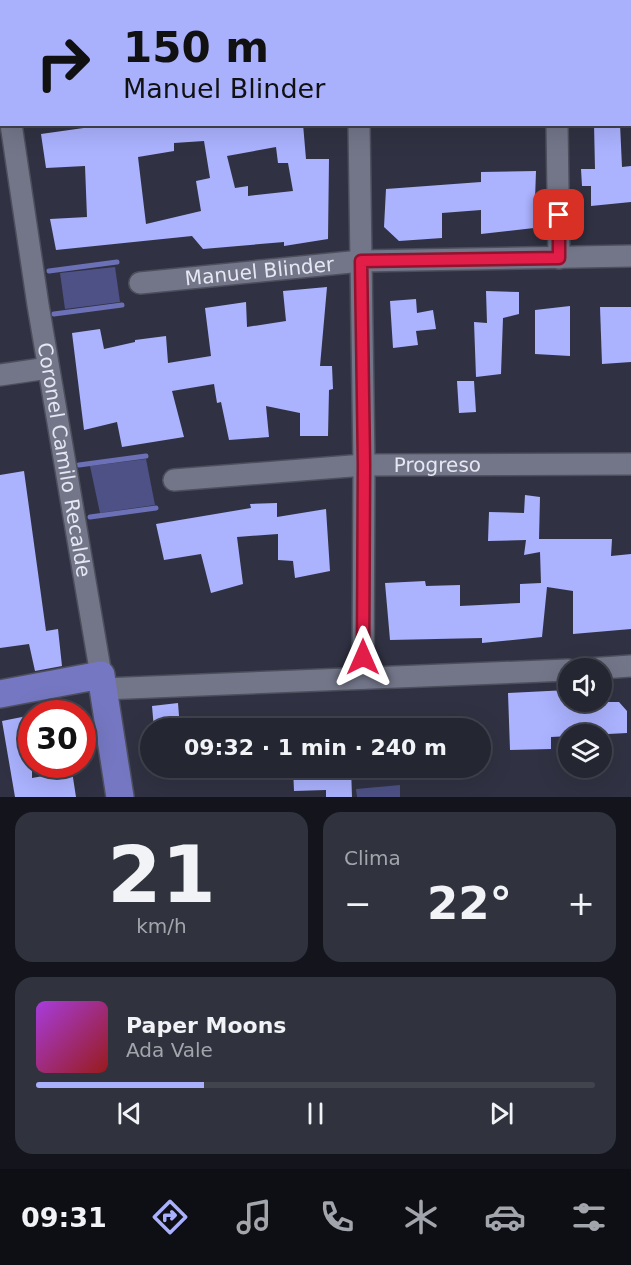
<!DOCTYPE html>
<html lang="es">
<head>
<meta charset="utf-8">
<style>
	body { margin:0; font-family:"DejaVu Sans",sans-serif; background:#30323e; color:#f1f3f6; height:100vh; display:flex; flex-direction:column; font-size:22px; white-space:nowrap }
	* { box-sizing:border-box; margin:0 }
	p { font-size:20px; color:#a3a5ac }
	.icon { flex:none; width:33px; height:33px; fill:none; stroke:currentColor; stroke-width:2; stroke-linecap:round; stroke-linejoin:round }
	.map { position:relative; height:797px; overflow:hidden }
	.details { display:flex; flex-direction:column; gap:15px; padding:15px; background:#14151c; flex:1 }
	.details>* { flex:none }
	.guide { position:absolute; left:0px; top:0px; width:632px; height:126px; box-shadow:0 6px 24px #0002,0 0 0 2px #41434d; background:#a9b0fc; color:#111; overflow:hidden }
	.controls { position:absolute; left:558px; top:658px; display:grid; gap:12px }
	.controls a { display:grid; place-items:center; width:54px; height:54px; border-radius:50%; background:#242632; box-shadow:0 6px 24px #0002,0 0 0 2px #41434d; font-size:30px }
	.speed { position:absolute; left:18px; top:700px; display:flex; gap:12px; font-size:30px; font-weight:700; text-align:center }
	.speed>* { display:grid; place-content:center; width:78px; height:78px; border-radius:50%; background:#242632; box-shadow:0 6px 24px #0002,0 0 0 2px #41434d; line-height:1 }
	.speed .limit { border:9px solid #d22; background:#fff; color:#111 }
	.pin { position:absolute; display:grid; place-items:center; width:51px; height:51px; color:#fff; margin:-26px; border-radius:12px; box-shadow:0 3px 9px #0006 }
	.me { position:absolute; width:66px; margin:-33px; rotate:0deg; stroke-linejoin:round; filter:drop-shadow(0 0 4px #0008) }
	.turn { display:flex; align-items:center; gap:21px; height:126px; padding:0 24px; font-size:27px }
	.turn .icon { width:78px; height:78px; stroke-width:2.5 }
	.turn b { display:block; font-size:42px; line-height:51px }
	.big { font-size:45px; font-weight:700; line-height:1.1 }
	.details .widget { flex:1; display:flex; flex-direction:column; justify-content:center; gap:9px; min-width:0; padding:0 21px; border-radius:18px; background:#30323e }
	.details .dial { align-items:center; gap:0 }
	.dial b { font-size:78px; line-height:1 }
	.song { display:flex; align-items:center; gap:18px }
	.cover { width:72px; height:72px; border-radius:9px; background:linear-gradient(135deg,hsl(280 70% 55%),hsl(0 70% 35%)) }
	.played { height:6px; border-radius:3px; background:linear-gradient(90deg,#a9b0fc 30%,#41434d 30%) }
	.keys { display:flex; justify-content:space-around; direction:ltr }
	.heat { display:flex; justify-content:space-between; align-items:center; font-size:33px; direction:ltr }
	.details .tiles { flex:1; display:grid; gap:15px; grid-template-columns:1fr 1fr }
	.widget:last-child { grid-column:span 2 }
	.trip { position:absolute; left:140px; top:718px; width:351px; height:60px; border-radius:30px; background:#242632; box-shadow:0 6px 24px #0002,0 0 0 2px #41434d; font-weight:700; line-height:60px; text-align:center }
	.tab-bar { display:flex; height:96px; justify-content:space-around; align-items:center; background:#0e0f14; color:#a3a5ac }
	.tab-bar .icon { width:42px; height:42px }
	.tab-bar .active { color:#a9b0fc }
	.tab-bar b { font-size:27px; color:#f1f3f6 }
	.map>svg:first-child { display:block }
	.green { fill:#4d5186 }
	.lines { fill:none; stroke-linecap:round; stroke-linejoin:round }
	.stream { stroke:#6c70b7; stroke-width:5 }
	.building { fill:#abb2fe; fill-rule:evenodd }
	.minor-casing { stroke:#4d4f5d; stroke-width:24 }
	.major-casing { stroke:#4d4f5d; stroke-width:30 }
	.minor { stroke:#737689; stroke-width:21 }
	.major { stroke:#7577c2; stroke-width:27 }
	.route-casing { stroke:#92132f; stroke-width:15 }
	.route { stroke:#e11d48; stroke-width:10 }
	.labels { text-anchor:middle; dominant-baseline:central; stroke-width:6; stroke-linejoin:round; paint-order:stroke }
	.street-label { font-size:20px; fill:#e5e7f2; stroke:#262838 }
</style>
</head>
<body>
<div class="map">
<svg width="631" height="797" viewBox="0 0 631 797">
	<rect width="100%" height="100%" fill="#303243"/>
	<g class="green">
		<path d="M115,267L120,302L65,309L60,273Z"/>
		<path d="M146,459L155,505L100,513L90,466Z"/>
		<path d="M400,785V797H357L356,789Z"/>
	</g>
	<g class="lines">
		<g class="stream">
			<path d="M49,271L117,262"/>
			<path d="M54,314L122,305"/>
			<path d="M79,465L146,456"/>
			<path d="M90,517L156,508"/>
		</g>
	</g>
	<g class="building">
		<path d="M112,124H303L306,159H329L328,239L284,246V242L203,249L192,236L56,250L50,219L87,217L85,166L46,168L41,134ZM204,141L210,178L196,181L201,211L146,224L138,157L174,151V143ZM276,147L278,163H288L293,191L248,196V186L235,188L227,156Z"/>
		<path d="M594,124H620L622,167L631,166V202L591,206V186H582L581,169H595Z"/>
		<path d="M536,171L534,228L481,234V210L442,213V238L399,241L384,227L386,189L481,182V172Z"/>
		<path d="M327,287L320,366H332L333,389L329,390L328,436H300V413L266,406L269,437L229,440L221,402L217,403L214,384L172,391L184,437L122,447L117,422L84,430L72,333L100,329L104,349L135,342V340L166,336L168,363L211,356L205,308L246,302L247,327L286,321L283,291Z"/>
		<path d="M486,291L519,292V314L503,318L501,374L476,377L474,322L487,323Z"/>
		<path d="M416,299L417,313L433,310L436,329L416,331L418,345L393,348L390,301Z"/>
		<path d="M570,306V356L535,354V310Z"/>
		<path d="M600,307H631V362L602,364Z"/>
		<path d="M457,381H474L476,412L459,413Z"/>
		<path d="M24,471L46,631L58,629L62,666L35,671L29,644L0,648V475Z"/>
		<path d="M525,495L540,497L539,539H612L611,556L631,554V629L573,634V591L547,587L542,637L482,643V638L390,640L385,583L425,581L426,586L460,585V606L520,603V584L541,583L540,552L524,555L526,540L488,541L489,512L524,513Z"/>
		<path d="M277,503V517L326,509L330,571L295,578L293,561L278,560V534L237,537L243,584L211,593L201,554L164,560L156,524L251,508L250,504Z"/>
		<path d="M568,690V702H619L627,711V733L551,737V749L510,750L508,693Z"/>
		<path d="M178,703L180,729H154L152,706Z"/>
		<path d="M32,715V778L72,771L76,797H15L2,721Z"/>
		<path d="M293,768H351L352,797H326V790L294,791Z"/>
	</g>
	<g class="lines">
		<defs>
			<g id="minor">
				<path d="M357,0V2"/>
				<path d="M555,0V2"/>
				<path d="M0,50L2,60"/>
				<path id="s1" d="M11,124L38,305L101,675"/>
				<path d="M359,124L364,465L363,678"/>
				<path d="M557,124L559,258"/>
				<path id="s2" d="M140,283L361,261L631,256"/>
				<path d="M0,375L48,368"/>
				<path id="s3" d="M174,480L364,465L631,464"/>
				<path d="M588,669L631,666"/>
				<path d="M103,689L568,670"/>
			</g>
			<path id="major" d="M0,694L101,675L120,797"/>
		</defs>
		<use href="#minor" class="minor-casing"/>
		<use href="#major" class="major-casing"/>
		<use href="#minor" class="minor"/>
		<use href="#major" class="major"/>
	</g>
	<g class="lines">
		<defs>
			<path id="route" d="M363,657L364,465L361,261L559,258V215"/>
		</defs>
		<use href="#route" class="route-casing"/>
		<use href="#route" class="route"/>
	</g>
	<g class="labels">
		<g class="street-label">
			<text stroke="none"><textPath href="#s2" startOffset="120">Manuel Blinder</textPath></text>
			<text stroke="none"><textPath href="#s1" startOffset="340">Coronel Camilo Recalde</textPath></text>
			<text stroke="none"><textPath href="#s3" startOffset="264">Progreso</textPath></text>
		</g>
	</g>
</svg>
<div class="controls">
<a><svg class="icon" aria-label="sound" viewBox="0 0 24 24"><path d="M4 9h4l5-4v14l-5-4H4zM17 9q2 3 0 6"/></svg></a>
<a><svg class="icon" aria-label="layers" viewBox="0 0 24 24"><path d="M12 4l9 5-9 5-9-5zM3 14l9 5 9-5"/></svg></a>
</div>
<div class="speed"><div class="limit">30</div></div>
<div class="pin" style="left:559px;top:215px;background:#d93025"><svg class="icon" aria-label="arrive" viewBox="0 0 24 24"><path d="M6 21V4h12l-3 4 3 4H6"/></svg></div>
<svg class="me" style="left:363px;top:657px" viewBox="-20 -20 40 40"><path d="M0-17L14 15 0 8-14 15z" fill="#e11d48" stroke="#fff" stroke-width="4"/></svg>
<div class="trip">09:32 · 1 min · 240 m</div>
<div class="guide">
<div class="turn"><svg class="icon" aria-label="right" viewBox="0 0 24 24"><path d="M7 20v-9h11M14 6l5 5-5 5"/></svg><div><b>150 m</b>Manuel Blinder</div></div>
</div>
</div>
<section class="details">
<div class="tiles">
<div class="widget dial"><b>21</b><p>km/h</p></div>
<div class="widget"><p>Clima</p>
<div class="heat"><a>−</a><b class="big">22°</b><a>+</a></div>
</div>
<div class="widget">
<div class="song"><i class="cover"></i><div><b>Paper Moons</b><p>Ada Vale</p></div></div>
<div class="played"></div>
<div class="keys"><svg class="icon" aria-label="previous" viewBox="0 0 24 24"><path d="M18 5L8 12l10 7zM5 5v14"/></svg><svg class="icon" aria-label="pause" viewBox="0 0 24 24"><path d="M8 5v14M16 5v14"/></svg><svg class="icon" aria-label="next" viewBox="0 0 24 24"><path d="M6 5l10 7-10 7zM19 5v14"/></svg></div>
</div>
</div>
</section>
<nav class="tab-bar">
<b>09:31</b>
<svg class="icon active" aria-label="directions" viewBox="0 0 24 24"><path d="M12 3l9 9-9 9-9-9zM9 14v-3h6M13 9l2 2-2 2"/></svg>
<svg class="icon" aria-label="music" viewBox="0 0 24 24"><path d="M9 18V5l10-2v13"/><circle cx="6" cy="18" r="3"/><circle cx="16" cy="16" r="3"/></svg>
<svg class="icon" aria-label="phone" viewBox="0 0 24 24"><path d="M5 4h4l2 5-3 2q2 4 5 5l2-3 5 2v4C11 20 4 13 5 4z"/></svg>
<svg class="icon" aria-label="climate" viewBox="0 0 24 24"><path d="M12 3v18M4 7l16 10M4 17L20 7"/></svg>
<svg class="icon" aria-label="car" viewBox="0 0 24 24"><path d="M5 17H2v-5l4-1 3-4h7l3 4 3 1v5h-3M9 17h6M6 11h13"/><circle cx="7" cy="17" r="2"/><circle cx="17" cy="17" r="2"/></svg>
<svg class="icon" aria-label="filters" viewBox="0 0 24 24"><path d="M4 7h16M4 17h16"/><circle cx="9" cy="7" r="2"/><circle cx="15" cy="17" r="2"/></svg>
</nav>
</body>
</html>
